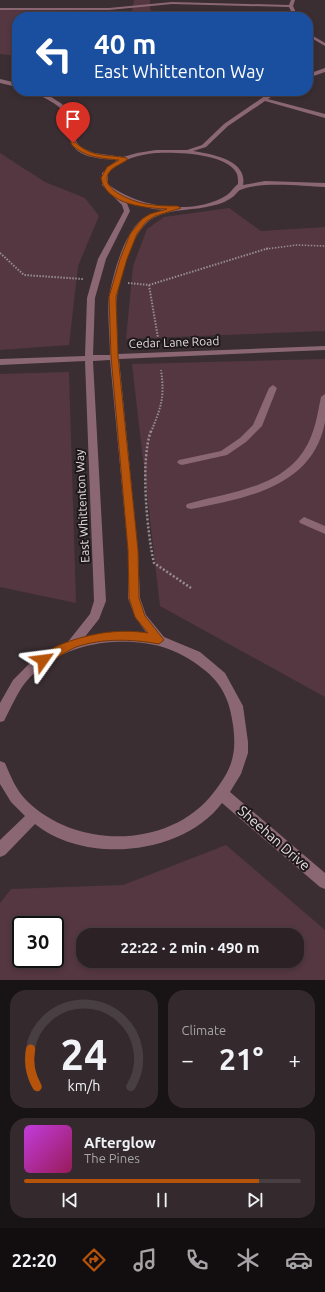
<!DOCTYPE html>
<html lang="en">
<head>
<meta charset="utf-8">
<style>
	body { margin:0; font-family:Ubuntu,sans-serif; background:#342a2e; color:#f1f3f6; height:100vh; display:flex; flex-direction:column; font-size:15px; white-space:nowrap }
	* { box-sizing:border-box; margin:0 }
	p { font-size:13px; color:#a6a4a7 }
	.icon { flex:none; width:22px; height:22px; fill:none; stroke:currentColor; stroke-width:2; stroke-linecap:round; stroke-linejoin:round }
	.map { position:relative; height:980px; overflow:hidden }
	.drawer { display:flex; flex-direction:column; gap:10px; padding:10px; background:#181315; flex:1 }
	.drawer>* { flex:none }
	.banner { position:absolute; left:12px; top:12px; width:301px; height:84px; border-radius:16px; box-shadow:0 2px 6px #0003,0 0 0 1px #483f43; background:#1a4fa0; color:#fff; overflow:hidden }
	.speed { position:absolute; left:12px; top:916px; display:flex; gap:8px; font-size:20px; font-weight:700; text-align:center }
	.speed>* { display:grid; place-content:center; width:52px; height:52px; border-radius:50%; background:#2c2226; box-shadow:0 2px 6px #0003,0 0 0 1px #483f43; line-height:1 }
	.speed .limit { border:2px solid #111; border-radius:6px; background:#fff; color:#111 }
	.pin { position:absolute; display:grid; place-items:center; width:34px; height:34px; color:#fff; margin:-41px -17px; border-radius:50% 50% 50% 0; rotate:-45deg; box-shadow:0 0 4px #0007 }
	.pin .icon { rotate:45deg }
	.me { position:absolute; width:44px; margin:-22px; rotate:59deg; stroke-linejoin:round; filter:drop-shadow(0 0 3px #0008) }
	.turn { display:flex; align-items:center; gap:14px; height:84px; padding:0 16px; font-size:18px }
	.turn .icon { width:52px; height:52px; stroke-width:2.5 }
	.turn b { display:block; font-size:28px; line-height:34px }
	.big { font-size:30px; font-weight:700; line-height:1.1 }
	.drawer .tile { flex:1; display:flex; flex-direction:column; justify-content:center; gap:6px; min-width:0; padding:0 14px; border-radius:16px; background:#342a2e }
	.drawer .dial { align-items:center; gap:0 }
	.dial svg { height:104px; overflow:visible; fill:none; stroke:#483f43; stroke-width:7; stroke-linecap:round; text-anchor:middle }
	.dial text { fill:#f1f3f6; stroke:none }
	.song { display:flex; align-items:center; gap:12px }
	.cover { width:48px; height:48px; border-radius:6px; background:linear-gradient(135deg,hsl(290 70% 55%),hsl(330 70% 35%)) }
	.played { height:4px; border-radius:2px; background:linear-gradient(90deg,#b45309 85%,#483f43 85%) }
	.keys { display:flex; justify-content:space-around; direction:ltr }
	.heat { display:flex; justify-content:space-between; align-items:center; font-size:22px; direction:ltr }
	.drawer .tiles { flex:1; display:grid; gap:10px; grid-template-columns:1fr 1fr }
	.tile:last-child { grid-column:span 2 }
	.trip { position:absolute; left:76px; top:928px; width:228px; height:40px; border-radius:16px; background:#2c2226; box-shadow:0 2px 6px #0003,0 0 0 1px #483f43; font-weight:700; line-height:40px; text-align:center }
	.tabs { display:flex; height:64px; justify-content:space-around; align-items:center; background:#120e0f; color:#a6a4a7 }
	.tabs .icon { width:28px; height:28px }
	.tabs .on { color:#b45309 }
	.tabs b { font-size:18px; color:#f1f3f6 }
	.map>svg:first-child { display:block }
	.green { fill:#553741; fill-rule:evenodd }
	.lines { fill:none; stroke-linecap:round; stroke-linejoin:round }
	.path-far2 { stroke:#978e90; stroke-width:1.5; stroke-dasharray:1.5 1.5; stroke-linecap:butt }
	.path-far1 { stroke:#978e90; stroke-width:2; stroke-dasharray:1.5 1.5; stroke-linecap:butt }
	.path { stroke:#978e90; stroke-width:2.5; stroke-dasharray:2 2; stroke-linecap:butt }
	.minor { fill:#8b6773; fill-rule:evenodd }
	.route { fill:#b45309; stroke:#753606 }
	.labels { text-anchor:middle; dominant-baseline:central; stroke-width:4; stroke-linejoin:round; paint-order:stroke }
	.street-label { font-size:12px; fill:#e4dcde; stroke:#1e181a }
	.near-street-label { font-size:14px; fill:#e4dcde; stroke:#1e181a }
</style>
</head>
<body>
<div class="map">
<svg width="325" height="980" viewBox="0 0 325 980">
	<rect width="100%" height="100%" fill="#3a2e32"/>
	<g class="green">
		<path d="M134,0H150V10L176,17H17V56L0,54V10L132,11Z"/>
		<path d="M0,153L45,182L85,198L99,216L78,266L69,345L0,350Z"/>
		<path d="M229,208L261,231L325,227V331L126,339L133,266L147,229L164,217Z"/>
		<path d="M325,359V697L160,606L132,364Z"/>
		<path d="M69,372L76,603L0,587V374Z"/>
		<path d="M226,845L325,930V980H0V903L11,889L123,885ZM21,925H55V959H21ZM83,935H297V961H83Z"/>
	</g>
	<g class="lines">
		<path class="path-far2" d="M266,249L297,245L325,246"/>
		<g class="path-far1">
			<path d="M0,253L24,275L83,279"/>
			<path d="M128,283L149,285L158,338"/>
			<path d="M149,285L269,248"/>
			<path d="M151,432C161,407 165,398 161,370"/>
		</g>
		<path class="path" d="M151,431C140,460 147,532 154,563L191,588"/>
		<g class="minor">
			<path d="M291,0H295L293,6L298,17H294L289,7L172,4L109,10H0V8H109L172,2L289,5Z"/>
			<path d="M308,33L325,43V46L308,36Z"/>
			<path d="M325,68V72L308,78V74Z"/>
			<path d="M0,79L17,83V87L0,83Z"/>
			<path d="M32,91L44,93L62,91L48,95L62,104L71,114L76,141L80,147L94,153L123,157L137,153L156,150H187L202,145L224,124L272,91H279L268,99L325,114V118L265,101L228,126L206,147L193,151C211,154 248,160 243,185L265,181L325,183V187C302,186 261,181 240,190C238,191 236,194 234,196C229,200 221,204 215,205C195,211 173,208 155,217C133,227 120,274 117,297C114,315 118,336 118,354L325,346V350L119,359L138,550L140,598L146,615L164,637L200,652L225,673L243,706L248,742V753L241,774L230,792L325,873V889L320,887L222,803C183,855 86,865 35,824L5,855L0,857V840L25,816L11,802L0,784V761L5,763C11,777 16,790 27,801C77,850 171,849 214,792C232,769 237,754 233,725C230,703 224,687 207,672C179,648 150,640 113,642C79,644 43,658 22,687C15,698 10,709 4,721L0,722V703L13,680L29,664L58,646L67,643L90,614L94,601L85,361L0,365V359L85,356L87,298L98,259L124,211L122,205L102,185V173L117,160C101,159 73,158 70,138C68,130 69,121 65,114C57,102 43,98 32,91ZM156,153C176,152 228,153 237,174C238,177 238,181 238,184C234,187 231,192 227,195C194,216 138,208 108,184V173C121,159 138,155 156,153ZM126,201L153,209L164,210C156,212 148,214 141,220C123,236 114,272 109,296C107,312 110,338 110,355H93L95,298L106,259L130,211ZM110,360L128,550V598L135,617L148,635C127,631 105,631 84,638L99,619L106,601L93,361Z"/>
			<path d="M273,385L277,388L262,426L246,442L227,455L182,465L179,464L177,462L179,460L221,451L240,438L253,425L269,388Z"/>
			<path d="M325,394C325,403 325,413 325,422C313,487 246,498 191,509L187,508L186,506L187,504C232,491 289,488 310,439C316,426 318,411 321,397Z"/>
			<path d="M304,517L325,526V534L300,523L299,521Z"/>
		</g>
	</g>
	<path class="route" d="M71,142H75C92,158 106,154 127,158V160C123,163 115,166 111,170C94,188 134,202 146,204C157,206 168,206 178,206L181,208L155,216L146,222L137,234L127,259L116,297L118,356L138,550L139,598L145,616L164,640L159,644C131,639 103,638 76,647C64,652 54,661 43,665L39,663L38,660C41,653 50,650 57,646C86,634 117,628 148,633L135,617L129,598L128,550L111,356L109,297L120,259L130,234L142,219L150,214L167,209C146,208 106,205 101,178L107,167L119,160C101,158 85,158 71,144Z"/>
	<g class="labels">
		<g class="street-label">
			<text transform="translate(174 342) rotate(-2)">Cedar Lane Road</text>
			<text transform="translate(82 506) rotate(-93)">East Whittenton Way</text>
		</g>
		<g class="near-street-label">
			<text transform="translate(274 838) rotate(41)">Sheehan Drive</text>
		</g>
	</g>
</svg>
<div class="speed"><div class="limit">30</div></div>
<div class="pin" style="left:73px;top:143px;background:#d93025"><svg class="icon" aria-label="arrive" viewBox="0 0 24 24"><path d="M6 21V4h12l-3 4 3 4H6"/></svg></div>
<svg class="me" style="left:43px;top:660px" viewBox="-20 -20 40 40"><path d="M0-17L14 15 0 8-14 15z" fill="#b45309" stroke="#fff" stroke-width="4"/></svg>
<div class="trip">22:22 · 2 min · 490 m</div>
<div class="banner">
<div class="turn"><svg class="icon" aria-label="left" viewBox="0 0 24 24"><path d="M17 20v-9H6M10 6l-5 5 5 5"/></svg><div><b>40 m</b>East Whittenton Way</div></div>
</div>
</div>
<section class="drawer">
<div class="tiles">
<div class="tile dial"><svg viewBox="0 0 100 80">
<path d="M14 69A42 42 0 1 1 86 69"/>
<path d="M14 69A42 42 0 0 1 9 40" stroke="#b45309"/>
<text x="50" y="56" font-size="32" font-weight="700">24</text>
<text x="50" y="72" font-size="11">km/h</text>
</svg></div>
<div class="tile"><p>Climate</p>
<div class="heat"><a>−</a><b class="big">21°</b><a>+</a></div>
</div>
<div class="tile">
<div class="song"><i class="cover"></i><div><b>Afterglow</b><p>The Pines</p></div></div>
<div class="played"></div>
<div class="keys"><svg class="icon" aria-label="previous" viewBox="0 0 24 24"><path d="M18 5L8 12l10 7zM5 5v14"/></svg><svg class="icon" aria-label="pause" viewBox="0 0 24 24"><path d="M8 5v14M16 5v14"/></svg><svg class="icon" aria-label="next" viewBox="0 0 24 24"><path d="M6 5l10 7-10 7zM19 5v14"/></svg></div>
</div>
</div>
</section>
<nav class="tabs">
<b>22:20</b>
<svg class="icon on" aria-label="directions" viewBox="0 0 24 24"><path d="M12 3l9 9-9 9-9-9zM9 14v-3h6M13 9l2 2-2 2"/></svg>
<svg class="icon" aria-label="music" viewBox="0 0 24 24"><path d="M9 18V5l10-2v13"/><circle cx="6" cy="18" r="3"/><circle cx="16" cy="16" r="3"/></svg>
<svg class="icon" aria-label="phone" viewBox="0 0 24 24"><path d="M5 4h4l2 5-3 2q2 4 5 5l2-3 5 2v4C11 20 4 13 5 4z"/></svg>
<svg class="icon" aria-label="climate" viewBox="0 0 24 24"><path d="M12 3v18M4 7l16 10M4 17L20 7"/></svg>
<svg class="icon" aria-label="car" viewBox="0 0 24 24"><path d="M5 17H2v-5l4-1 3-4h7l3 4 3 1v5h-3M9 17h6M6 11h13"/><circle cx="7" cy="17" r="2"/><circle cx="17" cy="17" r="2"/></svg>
</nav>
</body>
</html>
